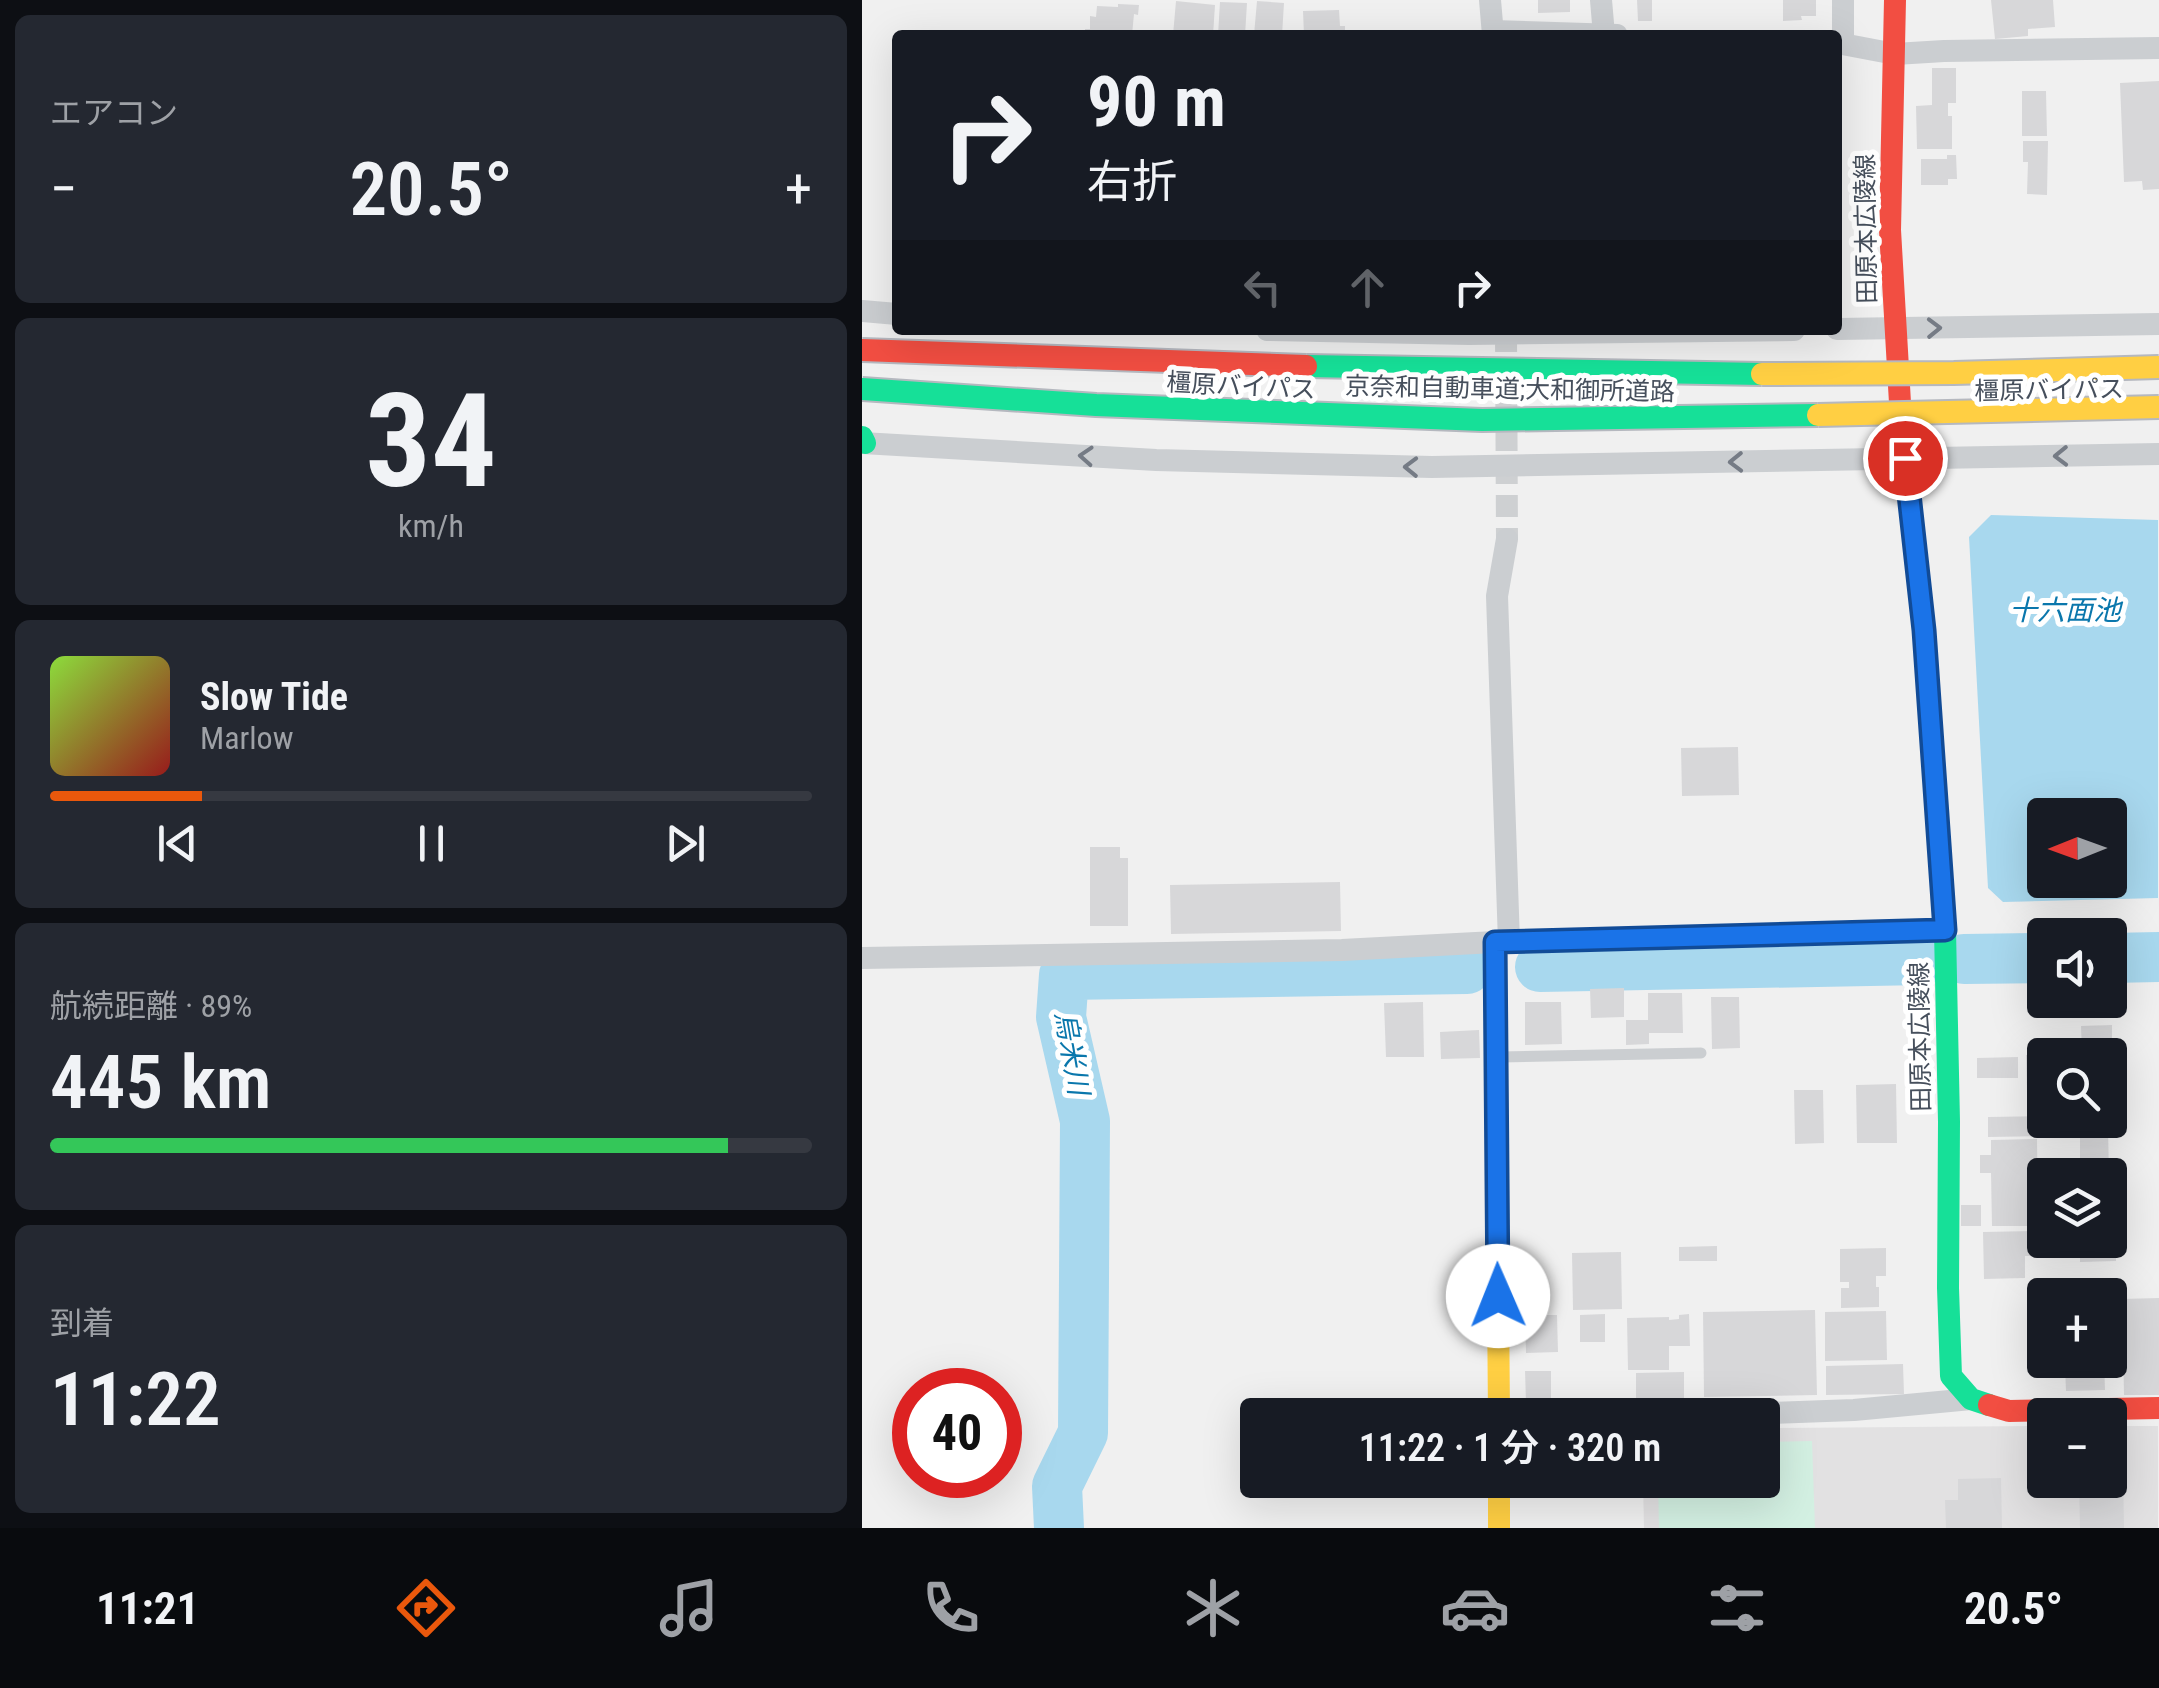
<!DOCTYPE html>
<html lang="ja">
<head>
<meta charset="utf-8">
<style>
	body { margin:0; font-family:"Roboto Condensed","Noto Sans JP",sans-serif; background:#242831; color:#f1f3f6; height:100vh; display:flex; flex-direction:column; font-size:38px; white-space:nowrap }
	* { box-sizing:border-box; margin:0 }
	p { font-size:32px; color:#9ea1a6 }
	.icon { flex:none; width:55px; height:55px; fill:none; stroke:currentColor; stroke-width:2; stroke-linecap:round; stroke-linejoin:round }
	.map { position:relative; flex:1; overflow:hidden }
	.drawer { display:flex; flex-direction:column; gap:15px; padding:15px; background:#0d0f14; width:862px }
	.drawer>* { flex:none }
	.banner { position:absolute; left:30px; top:30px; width:950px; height:305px; border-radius:10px; box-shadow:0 10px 40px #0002; background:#171b24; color:#f1f3f6; overflow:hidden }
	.needle { width:65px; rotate:269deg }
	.controls { position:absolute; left:1165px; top:798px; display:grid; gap:20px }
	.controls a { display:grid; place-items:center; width:100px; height:100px; border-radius:10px; background:#171b24; box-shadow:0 10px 40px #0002; font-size:50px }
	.speed { position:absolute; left:30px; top:1368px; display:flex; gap:20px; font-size:50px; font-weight:700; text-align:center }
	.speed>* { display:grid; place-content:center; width:130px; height:130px; border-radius:50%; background:#171b24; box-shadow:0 10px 40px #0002; line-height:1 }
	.speed .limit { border:15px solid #d22; background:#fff; color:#111 }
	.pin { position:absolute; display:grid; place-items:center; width:85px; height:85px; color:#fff; margin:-42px; border:5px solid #fff; border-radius:50%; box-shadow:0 2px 10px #0007 }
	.me { position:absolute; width:110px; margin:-55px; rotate:359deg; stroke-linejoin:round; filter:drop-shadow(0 0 8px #0008) }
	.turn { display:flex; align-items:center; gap:35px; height:210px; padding:0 30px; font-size:45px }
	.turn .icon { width:130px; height:130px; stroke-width:2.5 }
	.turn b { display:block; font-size:70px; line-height:85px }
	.lanes { display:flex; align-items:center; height:95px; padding:0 30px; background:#0003; justify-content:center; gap:50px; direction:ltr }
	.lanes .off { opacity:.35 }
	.big { font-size:75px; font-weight:600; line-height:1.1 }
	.drawer .card { flex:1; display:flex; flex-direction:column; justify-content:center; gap:15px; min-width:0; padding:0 35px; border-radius:15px; background:#242831 }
	.drawer .dial { align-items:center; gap:0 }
	.dial b { font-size:130px; line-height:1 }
	.song { display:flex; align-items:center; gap:30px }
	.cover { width:120px; height:120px; border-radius:15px; background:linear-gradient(135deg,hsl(90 70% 55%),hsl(0 70% 35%)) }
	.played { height:10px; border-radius:5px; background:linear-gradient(90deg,#ea580c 20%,#363941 20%) }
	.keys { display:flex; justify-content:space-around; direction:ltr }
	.heat { display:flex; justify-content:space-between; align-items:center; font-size:55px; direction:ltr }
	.charge { height:15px; border-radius:8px; background:linear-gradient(90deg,#34c759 89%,#363941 0) }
	.trip { position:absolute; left:378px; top:1398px; width:540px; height:100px; border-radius:10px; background:#171b24; box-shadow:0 10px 40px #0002; font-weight:600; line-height:100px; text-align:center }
	.tabs { display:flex; height:160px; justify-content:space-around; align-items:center; background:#090b0e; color:#9ea1a6 }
	.tabs .icon { width:70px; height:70px }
	.tabs .current { color:#ea580c }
	.tabs b { font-size:45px; color:#f1f3f6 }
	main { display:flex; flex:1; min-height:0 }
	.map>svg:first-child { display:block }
	.education { fill:#e2e1e2 }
	.green { fill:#d3f0e2 }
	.water { fill:#a8d8ee; fill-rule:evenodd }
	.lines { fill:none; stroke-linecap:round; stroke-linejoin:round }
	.river { stroke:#a8d8ee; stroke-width:50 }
	.building { fill:#d7d7d9 }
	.street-tunnel { stroke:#ced0d2; stroke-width:22; stroke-dasharray:22 11; stroke-linecap:butt }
	.lane { stroke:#cbced1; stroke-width:11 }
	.street { stroke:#cbced1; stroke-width:22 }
	.fast { stroke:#16e098; stroke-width:22 }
	.slow { stroke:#ffcf43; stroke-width:22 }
	.jam { stroke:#f24e42; stroke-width:22 }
	.fast-bridge-casing { stroke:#b5b8bf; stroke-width:26; stroke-linecap:butt }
	.slow-bridge-casing { stroke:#b5b8bf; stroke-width:26; stroke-linecap:butt }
	.jam-bridge-casing { stroke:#b5b8bf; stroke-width:26; stroke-linecap:butt }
	.fast-bridge { stroke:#16e098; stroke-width:22 }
	.slow-bridge { stroke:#ffcf43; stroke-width:22 }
	.jam-bridge { stroke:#f24e42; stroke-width:22 }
	.oneway { stroke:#757b85 }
	.route-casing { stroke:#114b97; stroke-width:25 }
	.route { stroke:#1a73e8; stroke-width:18 }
	.labels { text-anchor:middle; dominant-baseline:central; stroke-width:10; stroke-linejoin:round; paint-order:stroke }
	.street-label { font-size:25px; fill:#464f5c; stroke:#fff }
	.water-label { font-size:28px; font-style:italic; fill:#0a77ac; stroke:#fff }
</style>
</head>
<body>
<main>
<section class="drawer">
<div class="card"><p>エアコン</p>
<div class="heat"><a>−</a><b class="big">20.5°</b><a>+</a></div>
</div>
<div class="card dial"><b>34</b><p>km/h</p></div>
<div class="card">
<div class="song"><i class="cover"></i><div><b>Slow Tide</b><p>Marlow</p></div></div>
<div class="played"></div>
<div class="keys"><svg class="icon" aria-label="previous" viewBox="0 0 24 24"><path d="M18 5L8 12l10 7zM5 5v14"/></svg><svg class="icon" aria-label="pause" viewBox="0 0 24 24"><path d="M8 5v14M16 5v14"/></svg><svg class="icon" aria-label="next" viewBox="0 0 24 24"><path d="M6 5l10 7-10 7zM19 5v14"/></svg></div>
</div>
<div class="card"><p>航続距離 · 89%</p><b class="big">445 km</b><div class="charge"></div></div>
<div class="card"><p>到着</p><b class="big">11:22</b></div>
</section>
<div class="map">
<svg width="1297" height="1528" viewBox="0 0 1297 1528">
	<rect width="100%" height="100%" fill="#f0f0f0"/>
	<path class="education" d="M1182,1426V1480H1248V1426H1296V1528H782L781,1480H900V1428Z"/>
	<path class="green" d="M950,1441L953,1528H797L796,1480H900V1442Z"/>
	<path class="water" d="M1129,515L1296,520V898L1141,902L1126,888L1107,537ZM1182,815H1248V880H1182Z"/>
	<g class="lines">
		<g class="river">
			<path d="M1248,958L1297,957"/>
			<path d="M1102,959L1182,958"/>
			<path d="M678,967L1061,960"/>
			<path d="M197,1528L195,1486L221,1433L223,1121L199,1017L202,975L605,969"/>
		</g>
	</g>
	<g class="building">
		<path d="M676,0H708V12L676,13Z"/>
		<path d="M775,0H790V21H776Z"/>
		<path d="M921,0H954V16H939L940,20L921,21Z"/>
		<path d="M1129,0H1191L1193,27L1166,29V36L1133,39Z"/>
		<path d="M314,1L353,5L351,35H311Z"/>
		<path d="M395,1L422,3L420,35H392Z"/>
		<path d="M358,2L385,3L383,35H356Z"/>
		<path d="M256,4L277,5L276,15L272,14L270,35H223V29H228V16L234,17L235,6L256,7Z"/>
		<path d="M477,10L478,26H483V35H442L441,11Z"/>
		<path d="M1070,68H1094V103H1086V116H1090V149H1055L1054,106L1070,105Z"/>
		<path d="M1297,81V189L1281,190L1280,181L1262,182L1258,83Z"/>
		<path d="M1160,91H1184L1185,136H1160Z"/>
		<path d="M1161,141H1186L1185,195L1165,194L1166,162H1161Z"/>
		<path d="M1085,155H1094L1095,179H1086V185H1059V159H1085Z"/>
		<path d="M876,747L877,795L820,796L819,748Z"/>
		<path d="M228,847H258V858H266V926H228Z"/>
		<path d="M478,882L479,931L309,934L308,885Z"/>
		<path d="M762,988V1017L729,1018L728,989Z"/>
		<path d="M786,993H820L821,1033H787V1044L764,1045V1020H786Z"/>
		<path d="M849,997H877L878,1048L850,1049Z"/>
		<path d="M561,1002L562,1057H524L522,1003Z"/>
		<path d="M663,1002H699L700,1044L663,1045Z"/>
		<path d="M1250,1025V1055H1220L1219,1026Z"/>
		<path d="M617,1030L618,1058L579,1059L578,1032Z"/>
		<path d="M1182,1054V1093H1165L1164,1055Z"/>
		<path d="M1156,1057V1078H1115V1058Z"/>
		<path d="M1034,1084L1035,1143H995L994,1085Z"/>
		<path d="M932,1090H961L962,1143L933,1144Z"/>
		<path d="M1180,1116V1136L1126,1137V1117Z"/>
		<path d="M1218,1128H1246L1247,1173L1218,1174Z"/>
		<path d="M1175,1139L1176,1226H1130L1129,1173H1118V1155H1129V1140Z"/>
		<rect x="1099" y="1205" width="20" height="21"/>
		<path d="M1172,1231L1173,1256H1163V1278L1122,1279L1121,1232Z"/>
		<path d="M1248,1231H1253L1254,1261L1218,1262V1240H1248Z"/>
		<path d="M855,1246V1261H817V1247Z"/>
		<path d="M1024,1248V1276H1014V1287H1017V1307L979,1308V1288H987V1282H978V1249Z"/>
		<path d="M759,1252L760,1309L711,1310L710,1253Z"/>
		<path d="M1246,1288V1295H1191V1289Z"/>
		<path d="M1166,1295H1182V1360H1242L1243,1390L1204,1391L1203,1366H1167Z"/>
		<path d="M1297,1298V1395H1262L1260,1299Z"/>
		<path d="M953,1310L955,1395L842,1397L841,1312Z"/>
		<path d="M1024,1311L1025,1360L963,1361V1312Z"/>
		<path d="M743,1314V1342H718V1315Z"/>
		<path d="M827,1314L828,1346H807V1370H766L765,1318L807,1317V1320L817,1319V1315Z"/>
		<path d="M663,1315H695L696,1352L664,1353Z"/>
		<path d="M1041,1364L1042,1394L964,1395V1366Z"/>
		<path d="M663,1371H689V1402H664Z"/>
		<path d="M822,1372V1404L774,1405V1373Z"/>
		<path d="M1248,1467H1261L1262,1528H1218L1217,1480H1248Z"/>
		<path d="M1139,1478L1140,1528H1084L1083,1500H1096V1479Z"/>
	</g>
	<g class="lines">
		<path class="street-tunnel" d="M644,330L645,539"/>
		<path class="lane" d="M638,1057L839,1053"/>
		<g class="street">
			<path d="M628,0L631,35"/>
			<path d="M739,0L742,35"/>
			<path d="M631,31L755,35"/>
			<path d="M975,43L1033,54L1082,51L1297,48"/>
			<path d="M981,43V0"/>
			<path d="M0,311L35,314"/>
			<path d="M975,329L1297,324"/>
			<path d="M405,330L607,334L932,330"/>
			<path d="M0,443L294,460L570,467L1297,454"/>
			<path d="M645,539L635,596L647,942"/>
			<path d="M0,958L480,950L633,942L1083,930"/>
			<path d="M849,1415L992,1410L1109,1399"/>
		</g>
		<g class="fast">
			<path d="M0,437L3,443"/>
			<path d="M1045,471L1062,630L1083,930L1087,1122L1086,1288L1089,1376L1109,1399L1127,1405"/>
		</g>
		<g class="slow">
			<path d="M633,942L637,1415"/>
			<path d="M637,1480V1528"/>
		</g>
		<g class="jam">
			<path d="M1033,0L1028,230L1039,420L1045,471"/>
			<path d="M1127,1405L1147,1411L1297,1408"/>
		</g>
		<defs>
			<g id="fast-bridge">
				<path d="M444,366L900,374"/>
				<path d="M0,389L234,405L620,420L956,415"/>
			</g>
			<g id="slow-bridge">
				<path d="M900,374L1092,373L1297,367"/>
				<path d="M956,415L1297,407"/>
			</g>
			<path id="jam-bridge" d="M0,350L444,366"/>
		</defs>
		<use href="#fast-bridge" class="fast-bridge-casing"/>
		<use href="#slow-bridge" class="slow-bridge-casing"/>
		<use href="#jam-bridge" class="jam-bridge-casing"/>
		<use href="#fast-bridge" class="fast-bridge"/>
		<use href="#slow-bridge" class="slow-bridge"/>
		<use href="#jam-bridge" class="jam-bridge"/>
	</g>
	<defs><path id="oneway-chevron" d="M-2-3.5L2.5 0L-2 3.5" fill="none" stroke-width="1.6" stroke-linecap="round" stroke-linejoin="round" transform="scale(2.5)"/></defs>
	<g class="oneway">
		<use href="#oneway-chevron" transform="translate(1072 328) rotate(-1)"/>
		<use href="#oneway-chevron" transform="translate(224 456) rotate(-176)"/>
		<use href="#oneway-chevron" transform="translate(1199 456) rotate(179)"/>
		<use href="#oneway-chevron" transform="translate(874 462) rotate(179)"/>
		<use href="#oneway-chevron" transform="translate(549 467) rotate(-179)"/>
	</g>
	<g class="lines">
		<defs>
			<path id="route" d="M636,1296L633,942L1083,930L1062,630L1043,458"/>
		</defs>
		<use href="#route" class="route-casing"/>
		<use href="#route" class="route"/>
	</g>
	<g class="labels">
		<g class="street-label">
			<text transform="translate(1004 229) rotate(-91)">田原本広陵線</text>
			<text transform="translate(379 386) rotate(3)">橿原バイパス</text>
			<text transform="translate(648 389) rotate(1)">京奈和自動車道;大和御所道路</text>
			<text transform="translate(1187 390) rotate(-1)">橿原バイパス</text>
			<text transform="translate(1058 1037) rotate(-91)">田原本広陵線</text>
		</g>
		<g class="water-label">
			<text x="1203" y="610">十六面池</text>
			<text transform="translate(210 1053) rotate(80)">烏米川</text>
		</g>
	</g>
</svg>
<div class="controls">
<a><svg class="needle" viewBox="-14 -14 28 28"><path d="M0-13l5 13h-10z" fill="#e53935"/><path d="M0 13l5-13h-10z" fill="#9ea1a6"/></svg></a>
<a><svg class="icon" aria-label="sound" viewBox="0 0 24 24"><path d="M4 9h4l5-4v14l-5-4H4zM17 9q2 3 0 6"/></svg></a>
<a><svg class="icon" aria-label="search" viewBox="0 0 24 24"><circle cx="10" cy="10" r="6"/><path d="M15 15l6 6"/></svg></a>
<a><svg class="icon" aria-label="layers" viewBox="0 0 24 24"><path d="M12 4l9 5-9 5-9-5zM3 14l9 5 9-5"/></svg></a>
<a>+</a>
<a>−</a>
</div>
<div class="speed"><div class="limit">40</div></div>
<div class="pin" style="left:1043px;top:458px;background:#d93025"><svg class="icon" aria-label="arrive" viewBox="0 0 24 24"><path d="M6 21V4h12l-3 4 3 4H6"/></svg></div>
<svg class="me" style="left:636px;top:1296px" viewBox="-20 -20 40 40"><circle r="19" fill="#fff"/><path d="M0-13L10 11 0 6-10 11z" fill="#1a73e8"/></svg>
<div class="trip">11:22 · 1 分 · 320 m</div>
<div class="banner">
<div class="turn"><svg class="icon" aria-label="right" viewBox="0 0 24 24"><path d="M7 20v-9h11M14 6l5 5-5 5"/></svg><div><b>90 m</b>右折</div></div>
<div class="lanes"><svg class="icon off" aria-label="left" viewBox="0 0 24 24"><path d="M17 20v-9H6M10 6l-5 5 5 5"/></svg><svg class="icon off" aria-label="ahead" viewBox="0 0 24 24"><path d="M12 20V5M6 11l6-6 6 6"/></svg><svg class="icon" aria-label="right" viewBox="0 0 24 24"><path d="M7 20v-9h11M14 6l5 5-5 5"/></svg></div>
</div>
</div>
</main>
<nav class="tabs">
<b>11:21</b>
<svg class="icon current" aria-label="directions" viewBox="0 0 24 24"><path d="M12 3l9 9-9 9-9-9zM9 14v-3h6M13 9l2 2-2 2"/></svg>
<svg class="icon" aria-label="music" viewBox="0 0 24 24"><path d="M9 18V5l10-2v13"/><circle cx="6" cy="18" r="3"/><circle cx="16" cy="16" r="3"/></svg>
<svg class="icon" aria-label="phone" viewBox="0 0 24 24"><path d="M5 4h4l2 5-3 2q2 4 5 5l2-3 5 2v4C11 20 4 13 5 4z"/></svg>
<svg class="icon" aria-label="climate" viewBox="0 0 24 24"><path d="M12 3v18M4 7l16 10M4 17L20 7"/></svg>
<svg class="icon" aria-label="car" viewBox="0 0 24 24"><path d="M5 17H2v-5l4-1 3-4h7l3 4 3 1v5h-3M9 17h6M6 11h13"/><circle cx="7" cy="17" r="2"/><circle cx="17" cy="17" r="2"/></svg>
<svg class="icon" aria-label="filters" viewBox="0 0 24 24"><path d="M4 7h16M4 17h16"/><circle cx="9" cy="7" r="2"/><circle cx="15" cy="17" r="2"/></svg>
<b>20.5°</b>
</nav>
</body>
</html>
